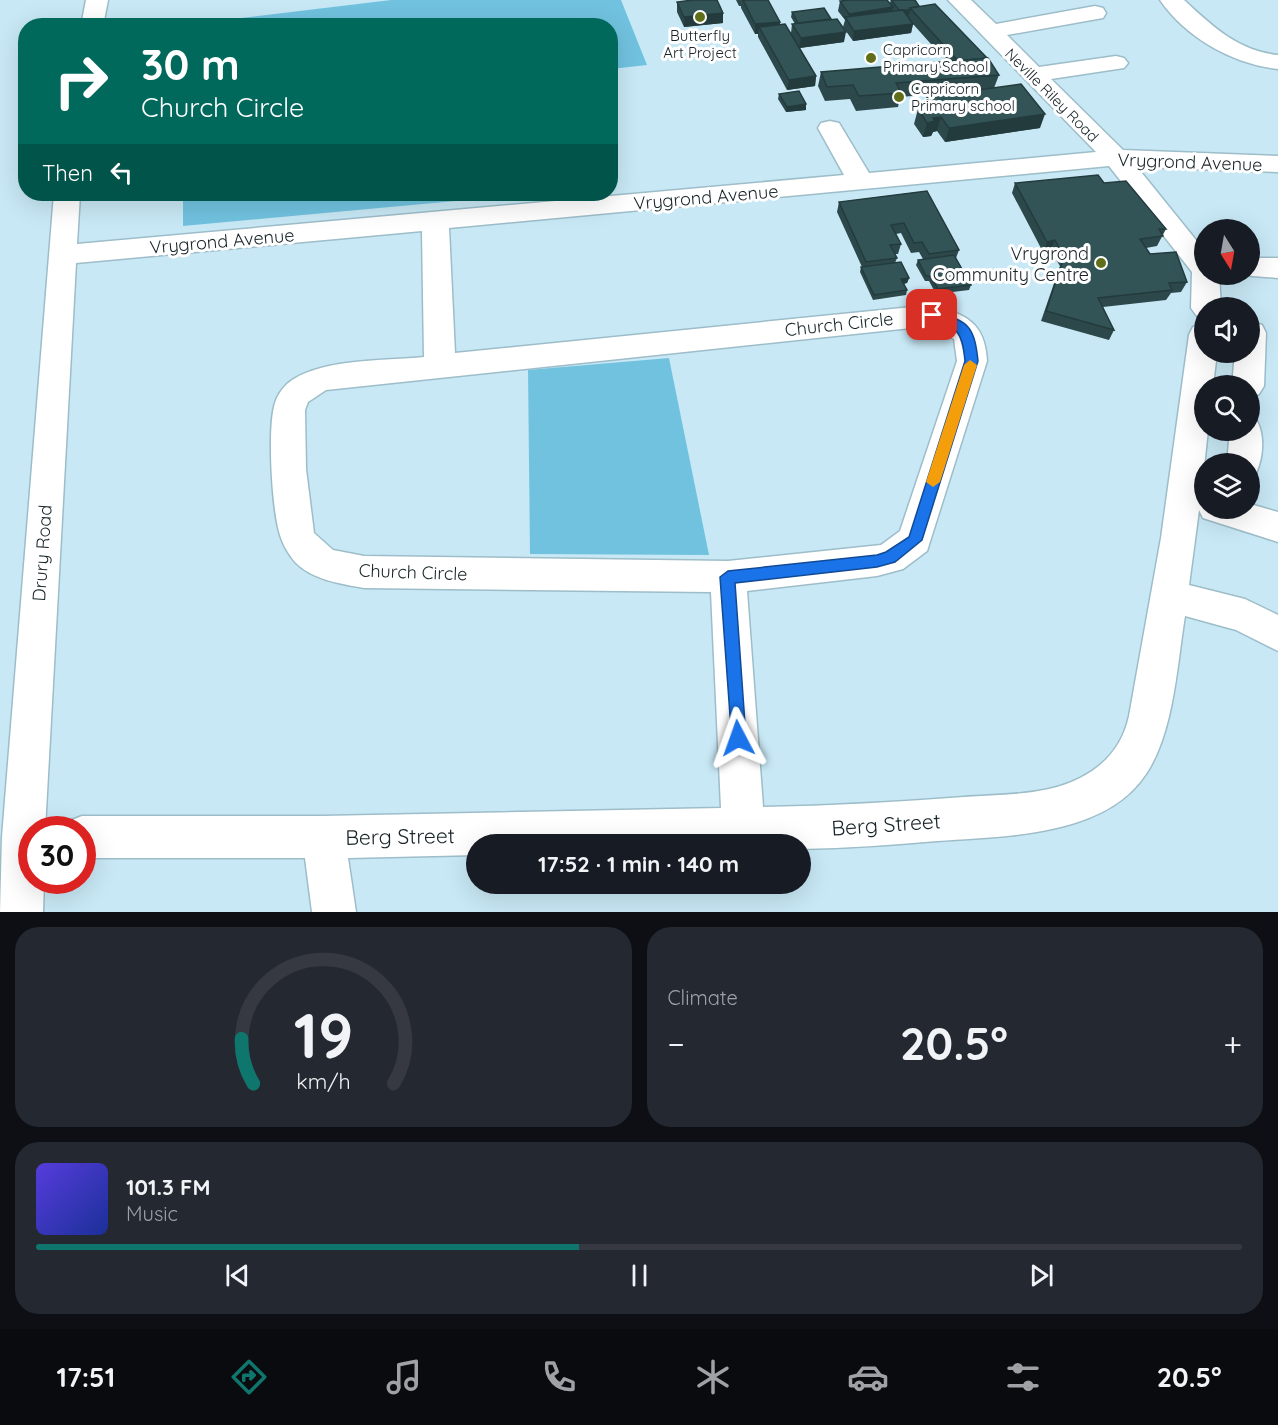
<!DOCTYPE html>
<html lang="en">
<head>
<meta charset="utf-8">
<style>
	body { margin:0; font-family:Quicksand,sans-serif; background:#242831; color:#f1f3f6; height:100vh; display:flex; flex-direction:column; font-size:22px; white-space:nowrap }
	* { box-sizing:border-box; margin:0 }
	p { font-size:20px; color:#9ea1a6 }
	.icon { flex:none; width:33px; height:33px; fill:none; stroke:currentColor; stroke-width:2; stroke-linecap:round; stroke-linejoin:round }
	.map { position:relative; height:912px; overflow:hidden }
	.drawer { display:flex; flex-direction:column; gap:15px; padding:15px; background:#0d0f14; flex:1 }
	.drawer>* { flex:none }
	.top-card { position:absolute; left:18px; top:18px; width:600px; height:183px; border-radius:24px; box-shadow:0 6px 24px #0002; background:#00695c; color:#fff; overflow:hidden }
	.needle { width:39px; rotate:169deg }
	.fabs { position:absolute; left:1194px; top:219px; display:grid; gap:12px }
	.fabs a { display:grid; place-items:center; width:66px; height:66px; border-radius:50%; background:#171b24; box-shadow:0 6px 24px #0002; font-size:30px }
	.speed { position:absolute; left:18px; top:816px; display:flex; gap:12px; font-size:30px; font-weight:700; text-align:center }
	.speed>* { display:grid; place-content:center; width:78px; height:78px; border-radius:50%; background:#171b24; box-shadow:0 6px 24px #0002; line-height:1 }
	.speed .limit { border:9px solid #d22; background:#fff; color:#111 }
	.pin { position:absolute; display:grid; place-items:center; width:51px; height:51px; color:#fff; margin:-26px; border-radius:12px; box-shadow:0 3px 9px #0006 }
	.me { position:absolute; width:66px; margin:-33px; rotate:356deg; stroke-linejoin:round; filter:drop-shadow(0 0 4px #0008) }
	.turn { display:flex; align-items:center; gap:21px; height:126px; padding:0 24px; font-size:27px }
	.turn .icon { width:78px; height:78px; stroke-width:2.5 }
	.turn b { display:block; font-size:42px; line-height:51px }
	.then { display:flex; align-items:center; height:57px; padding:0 24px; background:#0003; gap:12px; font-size:22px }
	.big { font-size:45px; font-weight:700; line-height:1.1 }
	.drawer .tile { flex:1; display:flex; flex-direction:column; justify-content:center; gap:9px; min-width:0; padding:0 21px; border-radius:24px; background:#242831 }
	.drawer .dial { align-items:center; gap:0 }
	.dial svg { height:156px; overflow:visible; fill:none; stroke:#363941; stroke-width:7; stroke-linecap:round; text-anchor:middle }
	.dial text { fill:#f1f3f6; stroke:none }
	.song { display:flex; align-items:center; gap:18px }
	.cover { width:72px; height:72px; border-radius:9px; background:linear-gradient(135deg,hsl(250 70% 55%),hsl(230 70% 35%)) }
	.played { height:6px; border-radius:3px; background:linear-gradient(90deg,#0f766e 45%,#363941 45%) }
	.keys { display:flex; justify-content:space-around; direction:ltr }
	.heat { display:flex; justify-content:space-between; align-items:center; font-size:33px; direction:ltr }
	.drawer .tiles { flex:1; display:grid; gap:15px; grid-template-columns:1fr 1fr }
	.tile:last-child { grid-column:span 2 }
	.trip { position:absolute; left:466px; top:834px; width:345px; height:60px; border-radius:30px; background:#171b24; box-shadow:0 6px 24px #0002; font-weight:700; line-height:60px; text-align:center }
	.menu { display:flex; height:96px; justify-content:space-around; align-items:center; background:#090b0e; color:#9ea1a6 }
	.menu .icon { width:42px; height:42px }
	.menu .on { color:#0f766e }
	.menu b { font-size:27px; color:#f1f3f6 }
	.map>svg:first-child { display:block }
	.green { fill:#71c2df }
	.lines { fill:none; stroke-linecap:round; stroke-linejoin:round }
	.minor-casing { stroke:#9dbdc9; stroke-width:3 }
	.minor { fill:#fff; fill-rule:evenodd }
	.wall { fill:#2c484b }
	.shaded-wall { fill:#243b3d }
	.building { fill:#335457; stroke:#243b3d; stroke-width:1.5 }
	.route { fill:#1a73e8; stroke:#114b97; stroke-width:1.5 }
	.slow { fill:#f59e0b }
	.poi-dot { fill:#616e19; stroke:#fff; stroke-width:2 }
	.labels { text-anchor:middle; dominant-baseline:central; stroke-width:6; stroke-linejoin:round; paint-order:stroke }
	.far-poi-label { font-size:15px; fill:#172428; stroke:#fff; text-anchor:start }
	.far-street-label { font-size:15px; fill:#172428; stroke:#fff }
	.street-label { font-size:18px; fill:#172428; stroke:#fff }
	.poi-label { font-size:18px; fill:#172428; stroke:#fff; text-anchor:end }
	.near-street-label { font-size:21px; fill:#172428; stroke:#fff }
</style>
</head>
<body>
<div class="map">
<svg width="1278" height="912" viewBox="0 0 1278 912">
	<rect width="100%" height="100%" fill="#c8e8f5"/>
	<g class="green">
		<path d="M391,0H621L647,65L611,69L610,26L183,25Z"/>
		<path d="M183,194H533L183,226Z"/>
		<path d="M669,358L709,555L530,554L528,370Z"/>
	</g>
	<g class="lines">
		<defs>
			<g id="minor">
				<path d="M86,0H108L103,26H81Z"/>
				<path d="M948,0H971L996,24L1095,6L1103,8L1106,13L1103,18L1007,35L1039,67L1116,56L1124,58L1128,63L1124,68L1051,79L1123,150L1278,156V172L1137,167L1204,250V274H1219L1221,308H1204V318L1196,315L1191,308L1192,272L1109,166L449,228L455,353L932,305C966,315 985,322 987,361L927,551L903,569L877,576L747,591L763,807C830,806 897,802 964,797C1002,794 1045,796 1080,778C1106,765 1123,744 1129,716L1161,538L1189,335L1193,327L1204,324V352H1217L1213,386H1204V430H1208L1200,504L1204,497V508H1250V504L1278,512V542L1203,518L1199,510L1189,585L1245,599L1278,615V651L1236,630L1185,616C1177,665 1174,732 1146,774C1105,837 1004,836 937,841C892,845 847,848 801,849V844H477V855L348,858L356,912H312L305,858H82V830H64L67,822L82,816H323L721,808L711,592L364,588C342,584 313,580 296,563C289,555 283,545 280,535C272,510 267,428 275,403C277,396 282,389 287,384C317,358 386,361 424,357L422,231L76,263L45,830H32V880H44L43,912H0L2,837L54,194H80L77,244L844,175L818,128L821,123L830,121L839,123L869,173L1096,152ZM930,326L954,339L957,361L900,531L881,545L728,561L364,556L333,550L314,533L306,469L305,410L308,402L326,390Z"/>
				<path d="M1160,0H1184C1212,26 1238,51 1278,55V69C1233,64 1186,38 1160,0Z"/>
				<path d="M1250,258H1278V278L1240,275L1250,274Z"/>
				<path d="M1251,322L1262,325L1266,333L1264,386L1259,394L1250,397V386H1232L1235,352H1250Z"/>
				<path d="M1250,418L1257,421C1265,436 1263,459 1256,473L1250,476V464H1227L1230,430H1250Z"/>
			</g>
		</defs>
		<use href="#minor" class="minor-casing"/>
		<use href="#minor" class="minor"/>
	</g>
	<g class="wall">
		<path d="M736,0H768L780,24L791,33L792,24H795L791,17L792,12L844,42L800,48L816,76L815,86L787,90L758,37V34H755L741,8V6H739Z"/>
		<path d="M891,0H915L919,6L999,75L994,88L1040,128L945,142L937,131L933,132L931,136L923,137L914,124L918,109H924L927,97L972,91L900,97L898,107L856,111L850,99L825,101L818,86L821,72L947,62L913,24L911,33L853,41L843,27L845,20L838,11L840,1L890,3Z"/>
		<path d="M677,2L723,13V23L684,27L677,12Z"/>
		<path d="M779,94L806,110L786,112L778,99Z"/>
		<path d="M1015,183H1104L1166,229L1157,246L1146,248L1150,254L1187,282L1181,292L1171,293L1166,300L1103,307L1114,330L1109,340L1041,321L1060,266L1050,250L1043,252L1012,193Z"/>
		<path d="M927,191L959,250L956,258L971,285L969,290L936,294L929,281H925L916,265L918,260L923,259L919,252L911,253L901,233L896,234L901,244L898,254H895L897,258L895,263L909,278L907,283L904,284L907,290L906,295L873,300L860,272L861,267H862L837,212L839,202Z"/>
	</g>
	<g class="shaded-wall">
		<path d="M893,7L891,17L847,20L849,14Z"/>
		<path d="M910,10L909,15L899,16L900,11Z"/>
		<path d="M723,13V23L684,27V17Z"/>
		<path d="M780,22L779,31L759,27L758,34H755V24Z"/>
		<path d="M913,24L911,33L853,41L854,31Z"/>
		<path d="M846,32L844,42L799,48L801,38Z"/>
		<path d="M816,76L815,86L787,90L789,80Z"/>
		<path d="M806,104V110L786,112L787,107Z"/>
		<path d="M1045,114L1040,128L945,142L949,128Z"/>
		<path d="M941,117L937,131L933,132L931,136L923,137L927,123L933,118Z"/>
		<path d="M1055,240L1050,250L1043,252L1047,242Z"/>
		<path d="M909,278L907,283L900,284L901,279Z"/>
	</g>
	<g class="building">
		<path d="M693,0H717L723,13L684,17L677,2Z"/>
		<path d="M743,0H768L780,22L755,24Z"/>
		<path d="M849,0H887L893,7L849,14L840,1Z"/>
		<path d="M891,0H915L919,6L910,8V10H899Z"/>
		<path d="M935,4L987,58L958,61L910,8Z"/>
		<path d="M824,8L831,19L798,23L792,12Z"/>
		<path d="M903,10L913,24L854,31L845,17Z"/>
		<path d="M837,19L846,32L801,38L792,24Z"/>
		<path d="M785,24L816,76L789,80L759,27Z"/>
		<path d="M988,58L999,75L896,83L901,93L859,96L853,85L827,87L821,72Z"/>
		<path d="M1021,84L1045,114L949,128L941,117L933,118L935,121L927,123L918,109L936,110L927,97Z"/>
		<path d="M799,91L806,104L787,107L779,94Z"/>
		<path d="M1098,175L1104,183L1126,181L1166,229H1159L1163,236L1140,239L1150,254L1176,252L1187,282L1169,283L1172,290L1098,298L1114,330L1046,311L1064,257L1055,240L1047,242L1015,183Z"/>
		<path d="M927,191L959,250L929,254L922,242L914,243L904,223L891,225L901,244L890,245L897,258L866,262L839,202Z"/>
		<path d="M954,255L971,285L938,289L930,276H926L918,260Z"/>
		<path d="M901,262L909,278L901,279L907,290L874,295L861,267Z"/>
	</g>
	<path class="route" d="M932,311C967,321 974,323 978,361L922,540L895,562L877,567L735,583L746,738L743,743L738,746L732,743L720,577L728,571L877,555L886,552L909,537L965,361C962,329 957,328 928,318V312Z"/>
	<path class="slow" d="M970,360L977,365L940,482L933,487L926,482L964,365Z"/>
	<g class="poi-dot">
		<circle cx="700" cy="17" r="6"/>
		<circle cx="871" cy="58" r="6"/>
		<circle cx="899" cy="97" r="6"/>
		<circle cx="1101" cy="263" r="6"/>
	</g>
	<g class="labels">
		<g class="far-poi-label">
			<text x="700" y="35" text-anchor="middle">Butterfly<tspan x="700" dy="17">Art Project</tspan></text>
			<text x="883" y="49">Capricorn<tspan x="883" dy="17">Primary School</tspan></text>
			<text x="911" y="88">Capricorn<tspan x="911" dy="17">Primary school</tspan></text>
		</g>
		<g class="far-street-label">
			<text transform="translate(1052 95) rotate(45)">Neville Riley Road</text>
		</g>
		<g class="street-label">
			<text transform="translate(1190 162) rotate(2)">Vrygrond Avenue</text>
			<text transform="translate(706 197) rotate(-5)">Vrygrond Avenue</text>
			<text transform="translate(222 241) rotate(-5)">Vrygrond Avenue</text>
			<text transform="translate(839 324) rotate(-6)">Church Circle</text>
			<text transform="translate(42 553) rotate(-86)">Drury Road</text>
			<text transform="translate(413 572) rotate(2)">Church Circle</text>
		</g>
		<g class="poi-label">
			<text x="1089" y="253">Vrygrond<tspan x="1089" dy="21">Community Centre</tspan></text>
		</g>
		<g class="near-street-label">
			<text transform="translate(886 824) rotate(-4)">Berg Street</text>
			<text transform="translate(400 836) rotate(-1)">Berg Street</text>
		</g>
	</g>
</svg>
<div class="fabs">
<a><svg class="needle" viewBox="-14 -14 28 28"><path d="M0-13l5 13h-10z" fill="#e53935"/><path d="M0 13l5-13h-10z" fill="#9ea1a6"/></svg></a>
<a><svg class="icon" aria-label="sound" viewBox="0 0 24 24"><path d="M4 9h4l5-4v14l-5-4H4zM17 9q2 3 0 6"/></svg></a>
<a><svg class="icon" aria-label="search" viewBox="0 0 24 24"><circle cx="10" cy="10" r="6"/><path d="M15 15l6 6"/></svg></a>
<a><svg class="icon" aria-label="layers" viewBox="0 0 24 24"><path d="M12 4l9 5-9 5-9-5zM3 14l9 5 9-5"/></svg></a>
</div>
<div class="speed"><div class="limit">30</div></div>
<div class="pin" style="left:932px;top:315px;background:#d93025"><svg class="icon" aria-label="arrive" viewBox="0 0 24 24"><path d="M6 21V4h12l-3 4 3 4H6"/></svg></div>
<svg class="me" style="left:738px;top:738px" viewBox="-20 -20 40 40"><path d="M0-17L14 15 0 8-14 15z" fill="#1a73e8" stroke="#fff" stroke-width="4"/></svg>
<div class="trip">17:52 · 1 min · 140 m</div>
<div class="top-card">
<div class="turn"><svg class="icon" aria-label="right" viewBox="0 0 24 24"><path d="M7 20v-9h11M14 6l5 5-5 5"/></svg><div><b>30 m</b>Church Circle</div></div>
<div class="then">Then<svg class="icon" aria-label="left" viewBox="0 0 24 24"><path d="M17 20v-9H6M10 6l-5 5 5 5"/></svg></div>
</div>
</div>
<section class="drawer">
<div class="tiles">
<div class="tile dial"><svg viewBox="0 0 100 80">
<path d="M14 69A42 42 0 1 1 86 69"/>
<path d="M14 69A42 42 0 0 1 8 46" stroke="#0f766e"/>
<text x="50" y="56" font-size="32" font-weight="700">19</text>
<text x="50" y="72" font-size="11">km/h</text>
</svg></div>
<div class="tile"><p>Climate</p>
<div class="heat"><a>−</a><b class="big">20.5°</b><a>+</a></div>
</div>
<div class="tile">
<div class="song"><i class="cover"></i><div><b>101.3 FM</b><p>Music</p></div></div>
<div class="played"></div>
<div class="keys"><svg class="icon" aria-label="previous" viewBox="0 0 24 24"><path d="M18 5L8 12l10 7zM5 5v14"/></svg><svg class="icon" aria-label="pause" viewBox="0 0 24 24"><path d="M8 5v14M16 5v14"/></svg><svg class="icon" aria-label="next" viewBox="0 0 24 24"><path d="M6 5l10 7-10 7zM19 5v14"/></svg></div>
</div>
</div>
</section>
<nav class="menu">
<b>17:51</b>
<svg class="icon on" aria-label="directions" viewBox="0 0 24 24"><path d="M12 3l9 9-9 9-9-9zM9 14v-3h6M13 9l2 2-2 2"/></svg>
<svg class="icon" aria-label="music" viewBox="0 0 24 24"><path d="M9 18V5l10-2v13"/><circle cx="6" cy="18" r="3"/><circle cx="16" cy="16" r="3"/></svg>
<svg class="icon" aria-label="phone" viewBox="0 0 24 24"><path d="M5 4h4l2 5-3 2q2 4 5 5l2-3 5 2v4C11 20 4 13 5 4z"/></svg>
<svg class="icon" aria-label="climate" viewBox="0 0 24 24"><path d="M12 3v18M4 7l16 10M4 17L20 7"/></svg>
<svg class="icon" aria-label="car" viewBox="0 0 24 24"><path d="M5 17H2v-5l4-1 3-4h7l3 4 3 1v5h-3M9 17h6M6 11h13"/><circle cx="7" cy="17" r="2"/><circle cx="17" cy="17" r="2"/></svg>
<svg class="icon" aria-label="filters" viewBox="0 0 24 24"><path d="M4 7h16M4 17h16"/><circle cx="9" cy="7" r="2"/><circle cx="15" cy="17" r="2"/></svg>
<b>20.5°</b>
</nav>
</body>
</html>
